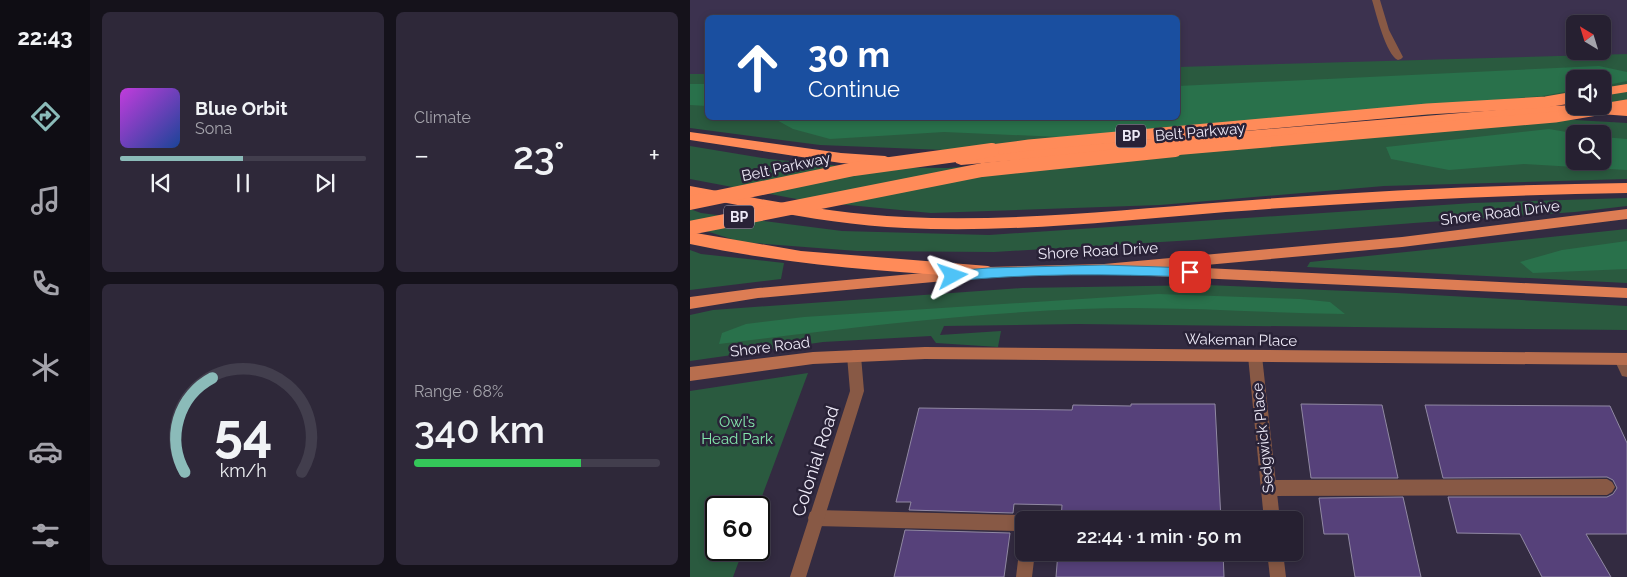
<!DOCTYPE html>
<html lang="en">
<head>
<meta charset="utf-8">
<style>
	body { margin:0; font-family:Raleway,sans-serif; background:#2e2839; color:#f1f3f6; height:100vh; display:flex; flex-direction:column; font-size:19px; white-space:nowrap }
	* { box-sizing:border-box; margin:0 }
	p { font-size:16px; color:#a4a3ab }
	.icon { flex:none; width:28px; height:28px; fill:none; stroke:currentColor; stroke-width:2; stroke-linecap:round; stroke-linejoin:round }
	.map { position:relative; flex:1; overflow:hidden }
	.panel { display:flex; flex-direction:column; gap:12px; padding:12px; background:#15121b; width:600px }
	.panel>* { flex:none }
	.banner { position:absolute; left:15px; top:15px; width:475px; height:105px; border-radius:8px; box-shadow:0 2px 8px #0003,0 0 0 1px #423e4d; background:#1a4fa0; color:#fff; overflow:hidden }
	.needle { width:32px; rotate:322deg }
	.controls { position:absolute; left:876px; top:15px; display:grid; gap:10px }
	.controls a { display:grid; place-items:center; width:45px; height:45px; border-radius:8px; background:#262031; box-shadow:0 2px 8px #0003,0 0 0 1px #423e4d; font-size:25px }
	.speed { position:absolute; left:15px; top:496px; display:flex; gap:10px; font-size:25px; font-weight:700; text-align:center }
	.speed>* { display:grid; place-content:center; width:65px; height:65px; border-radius:50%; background:#262031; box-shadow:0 2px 8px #0003,0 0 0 1px #423e4d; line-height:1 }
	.speed .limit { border:2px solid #111; border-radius:8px; background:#fff; color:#111 }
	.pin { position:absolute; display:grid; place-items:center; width:42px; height:42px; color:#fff; margin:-21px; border-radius:10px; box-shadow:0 2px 8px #0006 }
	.me { position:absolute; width:55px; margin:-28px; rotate:85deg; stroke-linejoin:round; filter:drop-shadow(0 0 4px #0008) }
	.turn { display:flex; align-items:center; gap:18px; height:105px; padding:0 20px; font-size:22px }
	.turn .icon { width:65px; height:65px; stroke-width:2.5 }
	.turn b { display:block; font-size:35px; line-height:42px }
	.big { font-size:38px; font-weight:600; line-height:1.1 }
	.panel .widget { flex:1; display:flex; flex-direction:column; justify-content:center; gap:8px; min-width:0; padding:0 18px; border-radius:8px; background:#2e2839 }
	.panel .dial { align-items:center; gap:0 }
	.dial svg { height:130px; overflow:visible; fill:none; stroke:#423e4d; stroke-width:7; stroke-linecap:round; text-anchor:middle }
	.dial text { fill:#f1f3f6; stroke:none }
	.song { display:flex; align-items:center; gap:15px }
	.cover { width:60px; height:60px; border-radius:8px; background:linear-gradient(135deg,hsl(290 70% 55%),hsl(220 70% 35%)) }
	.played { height:5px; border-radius:2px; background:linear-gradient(90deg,#8bbbb9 50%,#423e4d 50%) }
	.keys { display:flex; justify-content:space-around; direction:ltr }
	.heat { display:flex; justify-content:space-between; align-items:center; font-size:28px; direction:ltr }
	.charge { height:8px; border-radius:4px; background:linear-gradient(90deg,#34c759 68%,#423e4d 0) }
	.panel .tiles { flex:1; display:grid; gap:12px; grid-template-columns:repeat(2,1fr) }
	.trip { position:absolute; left:325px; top:511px; width:288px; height:50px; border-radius:8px; background:#262031; box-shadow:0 2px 8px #0003,0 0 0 1px #423e4d; font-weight:600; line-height:50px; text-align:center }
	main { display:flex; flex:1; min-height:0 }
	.tabs { display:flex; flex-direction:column; width:90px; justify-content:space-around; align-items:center; background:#0f0d14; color:#a4a3ab }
	.tabs .icon { width:35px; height:35px }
	.tabs .selected { color:#8bbbb9 }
	.tabs b { font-size:22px; color:#f1f3f6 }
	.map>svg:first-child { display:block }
	.built { fill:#3c324f; fill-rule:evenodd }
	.green { fill:#2a5a3f; fill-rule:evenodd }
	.forest { fill:#29714b }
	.building { fill:#56417a; stroke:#9189a3 }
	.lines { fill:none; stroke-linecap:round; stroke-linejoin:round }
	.lane { fill:#885945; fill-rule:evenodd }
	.street { fill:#885945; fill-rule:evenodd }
	.secondary { fill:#b86e4e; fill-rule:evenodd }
	.primary { fill:#dd7d54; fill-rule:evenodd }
	.highway { fill:#ff8b59; fill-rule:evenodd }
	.highway-bridge-far1 { stroke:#ff8b59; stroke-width:11 }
	.highway-bridge { stroke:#ff8b59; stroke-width:14 }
	.route { fill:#4fc3f7; stroke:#337fa1 }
	.labels { text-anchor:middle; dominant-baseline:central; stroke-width:5; stroke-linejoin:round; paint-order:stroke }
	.shield { fill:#292237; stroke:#b2adbd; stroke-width:1 }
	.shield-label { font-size:14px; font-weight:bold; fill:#ede9f7 }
	.street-label { font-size:15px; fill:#ede9f7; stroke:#292237 }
	.park-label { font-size:15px; fill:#84e7ad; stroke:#292237 }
	.near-street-label { font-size:18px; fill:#ede9f7; stroke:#292237 }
</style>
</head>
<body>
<main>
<nav class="tabs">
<b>22:43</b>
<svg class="icon selected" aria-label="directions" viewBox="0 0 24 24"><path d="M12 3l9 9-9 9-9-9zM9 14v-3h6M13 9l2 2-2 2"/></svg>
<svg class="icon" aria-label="music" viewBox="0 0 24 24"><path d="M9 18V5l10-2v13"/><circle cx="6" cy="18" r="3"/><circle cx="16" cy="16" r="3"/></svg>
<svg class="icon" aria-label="phone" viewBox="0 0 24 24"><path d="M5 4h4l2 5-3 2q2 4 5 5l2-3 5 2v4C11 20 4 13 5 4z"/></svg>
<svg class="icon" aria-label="climate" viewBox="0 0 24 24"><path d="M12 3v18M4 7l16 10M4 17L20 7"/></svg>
<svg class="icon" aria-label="car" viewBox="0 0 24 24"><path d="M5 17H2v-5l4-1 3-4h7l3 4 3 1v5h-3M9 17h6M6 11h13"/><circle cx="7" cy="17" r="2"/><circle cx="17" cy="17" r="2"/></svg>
<svg class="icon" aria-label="filters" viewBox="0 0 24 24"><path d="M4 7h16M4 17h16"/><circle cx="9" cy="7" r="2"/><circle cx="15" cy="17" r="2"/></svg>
</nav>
<section class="panel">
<div class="tiles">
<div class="widget">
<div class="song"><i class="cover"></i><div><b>Blue Orbit</b><p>Sona</p></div></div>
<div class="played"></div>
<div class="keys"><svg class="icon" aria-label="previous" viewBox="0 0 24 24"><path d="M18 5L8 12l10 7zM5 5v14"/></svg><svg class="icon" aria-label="pause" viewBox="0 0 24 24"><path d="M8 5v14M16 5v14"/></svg><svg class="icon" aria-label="next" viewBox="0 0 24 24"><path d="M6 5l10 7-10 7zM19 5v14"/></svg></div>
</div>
<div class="widget"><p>Climate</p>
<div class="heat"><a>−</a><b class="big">23°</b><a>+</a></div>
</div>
<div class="widget dial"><svg viewBox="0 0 100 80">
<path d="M14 69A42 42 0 1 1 86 69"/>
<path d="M14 69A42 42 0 0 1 31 11" stroke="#8bbbb9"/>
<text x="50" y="56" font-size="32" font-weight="700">54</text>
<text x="50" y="72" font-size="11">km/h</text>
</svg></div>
<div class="widget"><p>Range · 68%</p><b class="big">340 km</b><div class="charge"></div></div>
</div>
</section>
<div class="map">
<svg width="937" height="577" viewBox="0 0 937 577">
	<rect width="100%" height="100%" fill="#332b41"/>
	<path class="built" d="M0,0H937V55L488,73V18H18L17,79L0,80ZM885,24H912V51H885Z"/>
	<g class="green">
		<path d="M937,54V108L913,105L912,79H885V102L613,125L328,153L130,145L0,128V74H17L18,118H488V67Z"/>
		<path d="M797,118L885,120L937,123V179L694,186L470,205L241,213L117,201L0,179V146L79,159L162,167L258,168ZM885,134H912V161H885Z"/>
		<path d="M937,198V206L885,212L724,223L504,240L304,252L167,251L51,242L0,226V209L11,213L152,231L299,235L783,203Z"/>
		<path d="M937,229V283L617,267L620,262Z"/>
		<path d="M0,250L11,254L94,263L91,279L0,290Z"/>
		<path d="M517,285L707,293L937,306V330L387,324L254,326L250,335L311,331L308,347L246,343L241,336L133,342L0,361V315L23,310L332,288Z"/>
		<path d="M118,373L68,507L26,508V550H53L43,577H0V391Z"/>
	</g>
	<g class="forest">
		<path d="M909,66L937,72V81L913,86L912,79H885V90L852,96L370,137L254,132L140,139L103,129L83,118H488V86Z"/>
		<path d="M0,84H17V106L0,105Z"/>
		<path d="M859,129L888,134H885V161H912L913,137L937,139V170L834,164L759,170L701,159L696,147Z"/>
		<path d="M937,241V269L843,273L830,262L872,250Z"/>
		<path d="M468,294L610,299L640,302L655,314C567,313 479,305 390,309C270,314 149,329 29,344L32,333L56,324L114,317Z"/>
	</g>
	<g class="building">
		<path d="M441,404H525L531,520H371L372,505L324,504L323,513L219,510L221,502H206L229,408L382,410L383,405L441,406Z"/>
		<path d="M611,404L692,405L708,478H621Z"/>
		<path d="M735,405L920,406L937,443V534H896L921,577H852L830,534L767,533L758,497H917L923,494L927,488L923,480L917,477L753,478Z"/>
		<path d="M713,497L731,577H665L658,534H634L629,498Z"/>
		<path d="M215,530L320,533L314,577H204Z"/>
		<path d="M368,552H533L534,577H366Z"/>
	</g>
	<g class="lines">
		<g class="lane">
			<path d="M682,0H690L699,30L713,57L711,59L708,60C696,55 686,13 682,0Z"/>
			<path d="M917,479L922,482L925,487L922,492L917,495L579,496L574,493L571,488L574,483L579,480Z"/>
			<path d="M126,510L331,515L338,520H334V536L327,531L126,526L120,524L118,518L120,512Z"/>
			<path d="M334,545V552H345L342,577H326L329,552Z"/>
		</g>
		<g class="street">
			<path d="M164,350L169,352L171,356L174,391L116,577H100L160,391L157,356L159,352Z"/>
			<path d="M565,350L570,352L572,356L590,520H574L558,356L560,352Z"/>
			<path d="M931,353L937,357V377L932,376L924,359L926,355Z"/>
			<path d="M577,552H593L596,577H580Z"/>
		</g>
		<path class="secondary" d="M235,347L937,353V365L235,359L123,364L0,381V367L123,352Z"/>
		<path class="primary" d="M937,209V219L712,247L494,267L937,288V298L464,276L460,275L458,270L414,274L298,277L68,298L0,309V297L68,288L298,267L414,264L712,237Z"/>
		<g class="highway">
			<path d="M937,84V92L912,96V88Z"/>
			<path d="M885,105L937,108V116L897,113L842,115L271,165L266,163L265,160L266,157L271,155L842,107Z"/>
			<path d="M0,132L151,153L195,156L200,158L201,161L200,164L195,166L151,163L0,140Z"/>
			<path d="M937,183V193C803,195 669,202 536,212C429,221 322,233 215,228C142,225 71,209 0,196V186C71,199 142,214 215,217C322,222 429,210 536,202C669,191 803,185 937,183Z"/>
			<path d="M0,232L111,251L298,266L303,268L305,272L303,276L298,278C198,272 98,265 0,244Z"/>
		</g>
		<g class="highway-bridge-far1">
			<path d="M293,151L339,145L737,109L856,102L885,97"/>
			<path d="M471,151L865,117L937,105"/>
		</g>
		<g class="highway-bridge">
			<path d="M0,203L164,169L302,150"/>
			<path d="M0,228L292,170L485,150"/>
		</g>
	</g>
	<path class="route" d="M414,265L500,268L506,272L500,277C421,274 342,273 263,281L259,279L257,276L259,272L263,271L298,268Z"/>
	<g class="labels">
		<g class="shield">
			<rect x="426" y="124.5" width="30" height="23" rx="4"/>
			<rect x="34" y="205.5" width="30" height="23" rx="4"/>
		</g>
		<g class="shield-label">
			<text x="441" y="136">BP</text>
			<text x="49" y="217">BP</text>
		</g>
		<g class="street-label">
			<text transform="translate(510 132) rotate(-5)">Belt Parkway</text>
			<text transform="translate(96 167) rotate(-12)">Belt Parkway</text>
			<text transform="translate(810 213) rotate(-7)">Shore Road Drive</text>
			<text transform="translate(408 251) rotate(-3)">Shore Road Drive</text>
			<text transform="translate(551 340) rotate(1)">Wakeman Place</text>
			<text transform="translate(80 347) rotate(-7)">Shore Road</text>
			<text transform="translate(573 438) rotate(-96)">Sedgwick Place</text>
		</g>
		<g class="park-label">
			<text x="47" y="422">Owl’s<tspan x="47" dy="17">Head Park</tspan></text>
		</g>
		<g class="near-street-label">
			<text transform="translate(125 461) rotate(-72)">Colonial Road</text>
		</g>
	</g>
</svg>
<div class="controls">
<a><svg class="needle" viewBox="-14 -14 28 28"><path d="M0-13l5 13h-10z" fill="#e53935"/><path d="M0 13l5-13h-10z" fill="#a4a3ab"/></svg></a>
<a><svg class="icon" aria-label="sound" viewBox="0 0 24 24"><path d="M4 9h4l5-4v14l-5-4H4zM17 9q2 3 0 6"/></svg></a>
<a><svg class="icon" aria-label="search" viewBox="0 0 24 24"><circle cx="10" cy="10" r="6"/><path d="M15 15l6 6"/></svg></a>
</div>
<div class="speed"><div class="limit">60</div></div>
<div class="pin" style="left:500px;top:272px;background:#d93025"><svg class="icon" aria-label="arrive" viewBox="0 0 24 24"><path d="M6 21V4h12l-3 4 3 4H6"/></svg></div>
<svg class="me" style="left:263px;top:276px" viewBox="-20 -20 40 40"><path d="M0-17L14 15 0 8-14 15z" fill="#4fc3f7" stroke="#fff" stroke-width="4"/></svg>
<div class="trip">22:44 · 1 min · 50 m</div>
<div class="banner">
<div class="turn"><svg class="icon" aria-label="ahead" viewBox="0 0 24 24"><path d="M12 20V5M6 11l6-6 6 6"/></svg><div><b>30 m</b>Continue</div></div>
</div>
</div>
</main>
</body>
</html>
